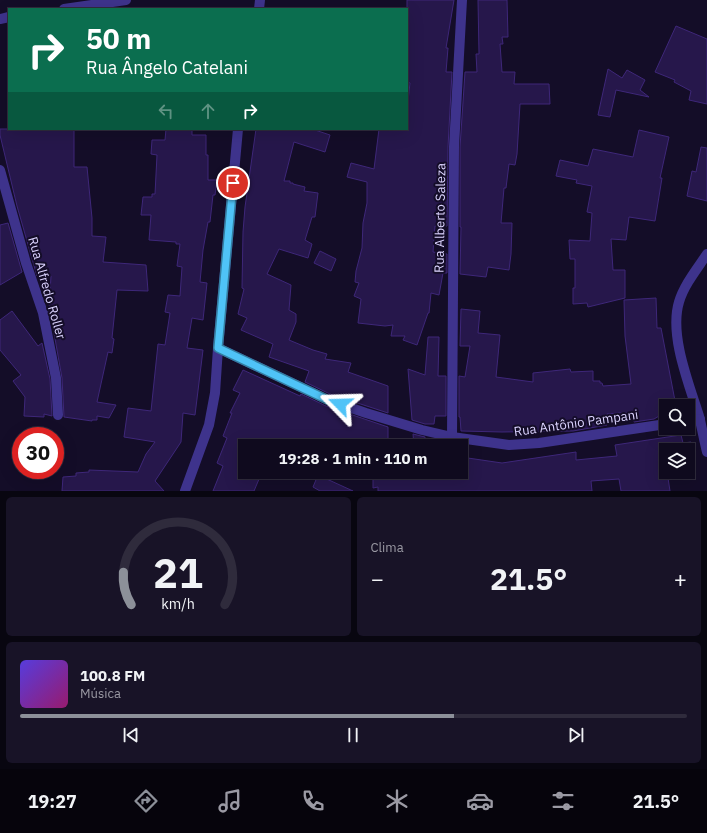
<!DOCTYPE html>
<html lang="pt">
<head>
<meta charset="utf-8">
<style>
	body { margin:0; font-family:"IBM Plex Sans",sans-serif; background:#181327; color:#f1f3f6; height:100vh; display:flex; flex-direction:column; font-size:15px; white-space:nowrap }
	* { box-sizing:border-box; margin:0 }
	p { font-size:13px; color:#9b9aa4 }
	.icon { flex:none; width:22px; height:22px; fill:none; stroke:currentColor; stroke-width:2; stroke-linecap:round; stroke-linejoin:round }
	.map { position:relative; height:491px; overflow:hidden }
	.sheet { display:flex; flex-direction:column; gap:6px; padding:6px; background:#080610; flex:1 }
	.sheet>* { flex:none }
	.top-card { position:absolute; left:8px; top:8px; width:400px; height:122px; border-radius:0px; box-shadow:0 4px 16px #0002,0 0 0 1px #2f2b3c; background:#0b6e4f; color:#fff; overflow:hidden }
	.fabs { position:absolute; left:659px; top:399px; display:grid; gap:8px }
	.fabs a { display:grid; place-items:center; width:36px; height:36px; border-radius:0px; background:#0f0a1e; box-shadow:0 4px 16px #0002,0 0 0 1px #2f2b3c; font-size:20px }
	.speed { position:absolute; left:12px; top:427px; display:flex; gap:8px; font-size:20px; font-weight:700; text-align:center }
	.speed>* { display:grid; place-content:center; width:52px; height:52px; border-radius:50%; background:#0f0a1e; box-shadow:0 4px 16px #0002,0 0 0 1px #2f2b3c; line-height:1 }
	.speed .limit { border:6px solid #d22; background:#fff; color:#111 }
	.pin { position:absolute; display:grid; place-items:center; width:34px; height:34px; color:#fff; margin:-17px; border:2px solid #fff; border-radius:50%; box-shadow:0 1px 4px #0007 }
	.me { position:absolute; width:44px; margin:-22px; rotate:292deg; stroke-linejoin:round; filter:drop-shadow(0 0 3px #0008) }
	.turn { display:flex; align-items:center; gap:14px; height:84px; padding:0 12px; font-size:18px }
	.turn .icon { width:52px; height:52px; stroke-width:2.5 }
	.turn b { display:block; font-size:28px; line-height:34px }
	.lanes { display:flex; align-items:center; height:38px; padding:0 12px; background:#0003; justify-content:center; gap:20px; direction:ltr }
	.lanes .off { opacity:.35 }
	.big { font-size:30px; font-weight:700; line-height:1.1 }
	.sheet .card { flex:1; display:flex; flex-direction:column; justify-content:center; gap:6px; min-width:0; padding:0 14px; border-radius:6px; background:#181327 }
	.sheet .dial { align-items:center; gap:0 }
	.dial svg { height:104px; overflow:visible; fill:none; stroke:#2f2b3c; stroke-width:7; stroke-linecap:round; text-anchor:middle }
	.dial text { fill:#f1f3f6; stroke:none }
	.song { display:flex; align-items:center; gap:12px }
	.cover { width:48px; height:48px; border-radius:6px; background:linear-gradient(135deg,hsl(250 70% 55%),hsl(320 70% 35%)) }
	.played { height:4px; border-radius:2px; background:linear-gradient(90deg,#8c9099 65%,#2f2b3c 65%) }
	.keys { display:flex; justify-content:space-around; direction:ltr }
	.heat { display:flex; justify-content:space-between; align-items:center; font-size:22px; direction:ltr }
	.sheet .tiles { flex:1; display:grid; gap:6px; grid-template-columns:1fr 1fr }
	.card:last-child { grid-column:span 2 }
	.trip { position:absolute; left:238px; top:439px; width:230px; height:40px; border-radius:0px; background:#0f0a1e; box-shadow:0 4px 16px #0002,0 0 0 1px #2f2b3c; font-weight:700; line-height:40px; text-align:center }
	.tab-bar { display:flex; height:64px; justify-content:space-around; align-items:center; background:#06040c; color:#9b9aa4 }
	.tab-bar .icon { width:28px; height:28px }
	.tab-bar .active { color:#8c9099 }
	.tab-bar b { font-size:18px; color:#f1f3f6 }
	.map>svg:first-child { display:block }
	.building { fill:#26174b; stroke:#3e2779 }
	.lines { fill:none; stroke-linecap:round; stroke-linejoin:round }
	.minor { stroke:#3e338c; stroke-width:10 }
	.route-casing { stroke:#337fa1; stroke-width:10 }
	.route { stroke:#4fc3f7; stroke-width:7 }
	.labels { text-anchor:middle; dominant-baseline:central; stroke-width:4; stroke-linejoin:round; paint-order:stroke }
	.street-label { font-size:13px; fill:#dcd4ff; stroke:#140d28 }
</style>
</head>
<body>
<div class="map">
<svg width="707" height="491" viewBox="0 0 707 491">
	<rect width="100%" height="100%" fill="#140d28"/>
	<g class="building">
		<path d="M407,0H454L446,48H448L446,72H452L448,147L447,226H435L433,252L447,254V273H443L439,295L431,293L429,313H428L417,345L403,340L405,336H391L393,325L385,326L358,323L361,299L354,296L359,283L355,282L356,271L362,248L363,223L367,203V182L347,177L351,163L374,169L379,129H407V110L410,83L407,82Z"/>
		<path d="M478,0H507L508,37H502L503,44H500L502,72H515L514,84H549L550,104H520L517,154L515,165L509,164L506,188H504L501,223H512L511,254L509,270L488,267L486,277L460,274L461,227H460V147L465,72H477L476,54H479Z"/>
		<path d="M676,26L707,39V104L689,100L691,91L674,82L675,80L655,72Z"/>
		<path d="M608,69L622,78L627,70L645,80L640,90L649,97L616,90L610,117L598,115Z"/>
		<path d="M0,129H74V167H87L92,218V236L106,237L103,262L146,265L148,291L117,290L112,338L114,339L112,353L108,352L97,402L116,405L109,418L97,416V420H92V421L64,417L62,378L54,333L55,313L49,312V310L51,276H37L17,206L0,135Z"/>
		<path d="M166,129H192V135H206V155H208V180H217L215,195H213L210,222H208L203,250L200,282L207,283L203,320L192,318L187,348L203,350L195,415L183,413L181,442L155,481L164,491H62L63,477L76,476V473L89,472V470L138,472L146,454L155,442L124,437L128,408L151,411L158,344L165,345L170,313L165,312L168,295L180,296L182,267L177,266L180,244H176V242L149,240L151,215H141L143,197H152V194H155L157,155L151,154L152,140H165Z"/>
		<path d="M256,129H312L330,135L325,152L294,142L284,181H290V183H293V184L305,187L304,191L318,193L315,217H312L305,240L312,244L308,258L279,249L267,274L291,285L289,310L296,314V322L289,340L313,350L327,354L325,359L351,363L348,372L388,386V413L330,394L305,382L309,371L269,357L273,344L241,330L247,318L238,314L244,289L242,288L243,232L245,207Z"/>
		<path d="M639,130L669,137L660,178H662L655,221L629,217L626,240L611,239L613,270H625V298L588,307L587,303L573,304V288H575V259H570L569,240L590,241L592,213L587,212L592,186L576,183L577,180L556,176L560,160L588,166L593,149L633,157Z"/>
		<path d="M701,147L707,148V201L687,196L692,171L696,172Z"/>
		<path d="M8,223L22,272L0,285V225Z"/>
		<path d="M320,251L336,259L331,271L314,263Z"/>
		<path d="M656,298L657,328H661L676,406H666V412L654,419L634,422L633,412L607,414V425L573,431L502,432L461,431L460,417H459V376L465,377L470,346H460L461,309L480,311L478,333L500,335L496,377L533,382V373L570,369L571,372L593,371V381H600V383H602L603,386L631,384L625,336L624,300Z"/>
		<path d="M12,311L38,346L42,343L50,379L52,416L44,414V417L24,416L25,397L13,381L21,375L0,350V320Z"/>
		<path d="M428,337H439L438,376H446V416H435L434,424H425L412,420L408,369L425,375Z"/>
		<path d="M243,370L300,396L301,394L326,406L388,427V446H245V472H262L254,491H213L223,466L217,463L227,438L223,436L232,413H230L240,393L233,390Z"/>
		<path d="M413,434L425,437V446H414Z"/>
		<path d="M681,435L683,443L691,442L694,458L688,459V450H666V472H687L688,475L668,478L670,491H621L619,479L591,481L592,491H378V487L373,488V472H461V457L502,463L576,452V460L617,456L615,445Z"/>
		<path d="M318,475L353,491H320L313,487Z"/>
	</g>
	<g class="lines">
		<g class="minor">
			<path d="M64,9L126,0"/>
			<path d="M259,9L260,0"/>
			<path d="M0,19L9,17"/>
			<path d="M0,170L26,263L43,313L56,378L58,415"/>
			<path d="M707,254C697,269 684,285 679,302C669,335 689,384 699,416C702,428 704,440 707,452"/>
			<path d="M218,348L328,400L366,413L422,430L452,437L509,445L539,443L666,424"/>
			<path d="M688,420L700,419"/>
			<path d="M452,437L454,147L462,0"/>
			<path d="M185,491L209,425L215,393L218,348L238,129"/>
		</g>
	</g>
	<g class="lines">
		<defs>
			<path id="route" d="M233,183L218,348L328,400L340,404"/>
		</defs>
		<use href="#route" class="route-casing"/>
		<use href="#route" class="route"/>
	</g>
	<g class="labels">
		<g class="street-label">
			<text transform="translate(440 218) rotate(-89)">Rua Alberto Saleza</text>
			<text transform="translate(47 288) rotate(74)">Rua Alfredo Roller</text>
			<text transform="translate(576 423) rotate(-8)">Rua Antônio Pampani</text>
		</g>
	</g>
</svg>
<div class="fabs">
<a><svg class="icon" aria-label="search" viewBox="0 0 24 24"><circle cx="10" cy="10" r="6"/><path d="M15 15l6 6"/></svg></a>
<a><svg class="icon" aria-label="layers" viewBox="0 0 24 24"><path d="M12 4l9 5-9 5-9-5zM3 14l9 5 9-5"/></svg></a>
</div>
<div class="speed"><div class="limit">30</div></div>
<div class="pin" style="left:233px;top:183px;background:#d93025"><svg class="icon" aria-label="arrive" viewBox="0 0 24 24"><path d="M6 21V4h12l-3 4 3 4H6"/></svg></div>
<svg class="me" style="left:340px;top:404px" viewBox="-20 -20 40 40"><path d="M0-17L14 15 0 8-14 15z" fill="#4fc3f7" stroke="#fff" stroke-width="4"/></svg>
<div class="trip">19:28 · 1 min · 110 m</div>
<div class="top-card">
<div class="turn"><svg class="icon" aria-label="right" viewBox="0 0 24 24"><path d="M7 20v-9h11M14 6l5 5-5 5"/></svg><div><b>50 m</b>Rua Ângelo Catelani</div></div>
<div class="lanes"><svg class="icon off" aria-label="left" viewBox="0 0 24 24"><path d="M17 20v-9H6M10 6l-5 5 5 5"/></svg><svg class="icon off" aria-label="ahead" viewBox="0 0 24 24"><path d="M12 20V5M6 11l6-6 6 6"/></svg><svg class="icon" aria-label="right" viewBox="0 0 24 24"><path d="M7 20v-9h11M14 6l5 5-5 5"/></svg></div>
</div>
</div>
<section class="sheet">
<div class="tiles">
<div class="card dial"><svg viewBox="0 0 100 80">
<path d="M14 69A42 42 0 1 1 86 69"/>
<path d="M14 69A42 42 0 0 1 8 44" stroke="#8c9099"/>
<text x="50" y="56" font-size="32" font-weight="700">21</text>
<text x="50" y="72" font-size="11">km/h</text>
</svg></div>
<div class="card"><p>Clima</p>
<div class="heat"><a>−</a><b class="big">21.5°</b><a>+</a></div>
</div>
<div class="card">
<div class="song"><i class="cover"></i><div><b>100.8 FM</b><p>Música</p></div></div>
<div class="played"></div>
<div class="keys"><svg class="icon" aria-label="previous" viewBox="0 0 24 24"><path d="M18 5L8 12l10 7zM5 5v14"/></svg><svg class="icon" aria-label="pause" viewBox="0 0 24 24"><path d="M8 5v14M16 5v14"/></svg><svg class="icon" aria-label="next" viewBox="0 0 24 24"><path d="M6 5l10 7-10 7zM19 5v14"/></svg></div>
</div>
</div>
</section>
<nav class="tab-bar">
<b>19:27</b>
<svg class="icon active" aria-label="directions" viewBox="0 0 24 24"><path d="M12 3l9 9-9 9-9-9zM9 14v-3h6M13 9l2 2-2 2"/></svg>
<svg class="icon" aria-label="music" viewBox="0 0 24 24"><path d="M9 18V5l10-2v13"/><circle cx="6" cy="18" r="3"/><circle cx="16" cy="16" r="3"/></svg>
<svg class="icon" aria-label="phone" viewBox="0 0 24 24"><path d="M5 4h4l2 5-3 2q2 4 5 5l2-3 5 2v4C11 20 4 13 5 4z"/></svg>
<svg class="icon" aria-label="climate" viewBox="0 0 24 24"><path d="M12 3v18M4 7l16 10M4 17L20 7"/></svg>
<svg class="icon" aria-label="car" viewBox="0 0 24 24"><path d="M5 17H2v-5l4-1 3-4h7l3 4 3 1v5h-3M9 17h6M6 11h13"/><circle cx="7" cy="17" r="2"/><circle cx="17" cy="17" r="2"/></svg>
<svg class="icon" aria-label="filters" viewBox="0 0 24 24"><path d="M4 7h16M4 17h16"/><circle cx="9" cy="7" r="2"/><circle cx="15" cy="17" r="2"/></svg>
<b>21.5°</b>
</nav>
</body>
</html>
